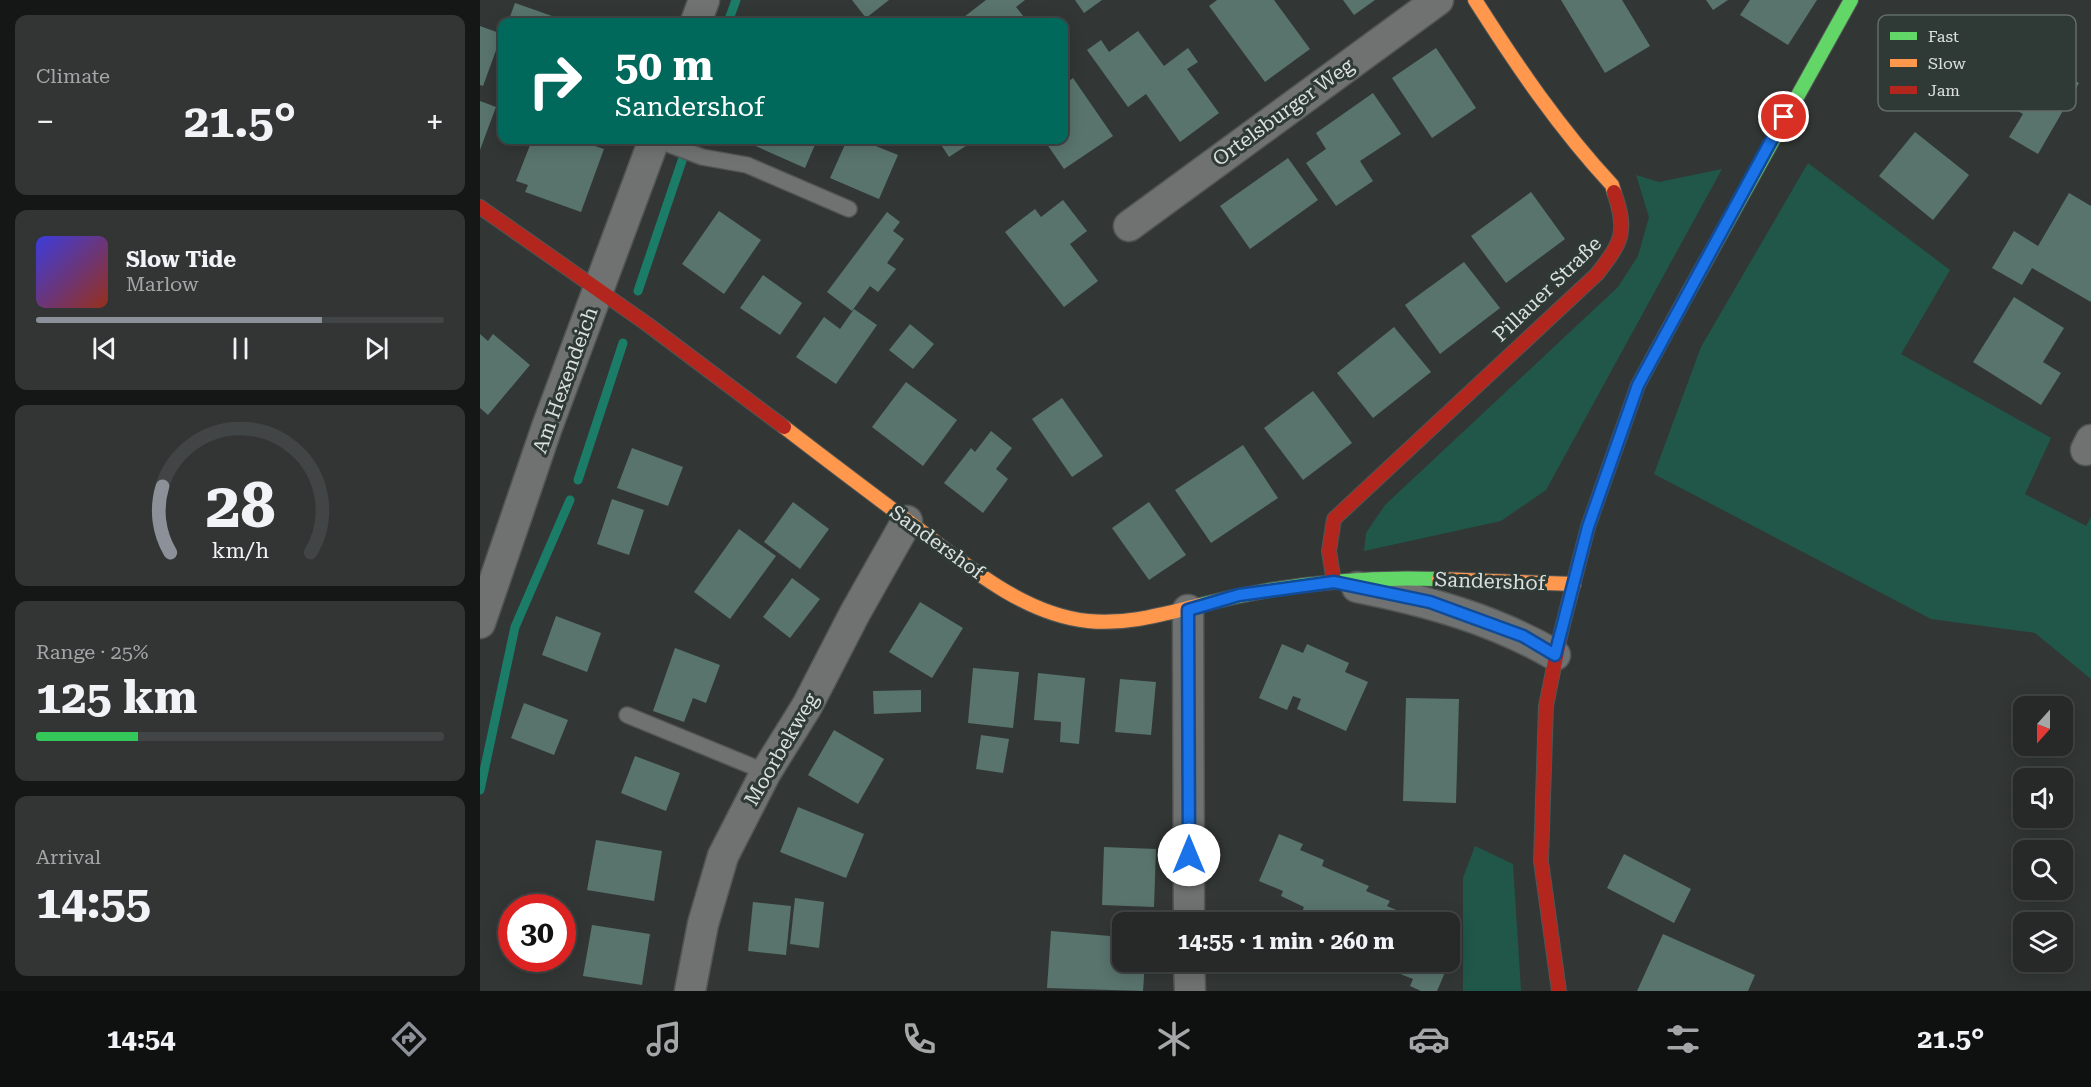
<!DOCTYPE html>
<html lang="en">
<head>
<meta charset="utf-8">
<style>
	body { margin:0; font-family:"Roboto Serif",serif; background:#323534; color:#f1f3f6; height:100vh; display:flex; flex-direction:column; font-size:22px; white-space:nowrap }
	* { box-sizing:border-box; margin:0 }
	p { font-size:20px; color:#a4a6a8 }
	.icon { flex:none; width:33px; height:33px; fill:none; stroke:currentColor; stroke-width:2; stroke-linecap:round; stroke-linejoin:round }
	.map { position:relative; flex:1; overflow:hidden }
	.drawer { display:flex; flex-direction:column; gap:15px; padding:15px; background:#151716; width:480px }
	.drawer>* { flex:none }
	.top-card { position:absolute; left:18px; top:18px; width:570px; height:126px; border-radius:12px; box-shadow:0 3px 15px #0003,0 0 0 2px #424545; background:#00695c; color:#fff; overflow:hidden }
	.needle { width:39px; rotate:201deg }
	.buttons { position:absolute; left:1533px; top:696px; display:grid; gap:12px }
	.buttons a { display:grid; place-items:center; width:60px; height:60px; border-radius:12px; background:#262928; box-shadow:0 3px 15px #0003,0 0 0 2px #424545; font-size:30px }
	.speed { position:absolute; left:18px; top:894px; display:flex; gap:12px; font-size:30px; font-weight:700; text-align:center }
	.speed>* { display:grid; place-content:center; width:78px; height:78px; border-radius:50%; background:#262928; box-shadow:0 3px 15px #0003,0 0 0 2px #424545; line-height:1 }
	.speed .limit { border:9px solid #d22; background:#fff; color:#111 }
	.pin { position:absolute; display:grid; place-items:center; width:51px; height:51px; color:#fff; margin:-26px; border:3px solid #fff; border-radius:50%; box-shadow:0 2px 6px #0007 }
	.me { position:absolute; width:66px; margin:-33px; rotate:0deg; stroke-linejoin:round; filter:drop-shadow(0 0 4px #0008) }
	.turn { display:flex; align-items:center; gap:21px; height:126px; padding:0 18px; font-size:27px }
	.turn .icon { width:78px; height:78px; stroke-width:2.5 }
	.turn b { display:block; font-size:42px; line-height:51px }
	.big { font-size:45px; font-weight:700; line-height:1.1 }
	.drawer .tile { flex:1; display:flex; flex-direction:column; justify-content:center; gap:9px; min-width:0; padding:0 21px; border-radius:12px; background:#323534 }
	.drawer .dial { align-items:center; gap:0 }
	.dial svg { height:156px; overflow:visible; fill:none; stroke:#424545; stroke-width:7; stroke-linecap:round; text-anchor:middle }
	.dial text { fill:#f1f3f6; stroke:none }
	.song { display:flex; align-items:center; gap:18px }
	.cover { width:72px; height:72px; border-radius:9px; background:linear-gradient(135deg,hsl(240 70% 55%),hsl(10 70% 35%)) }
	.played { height:6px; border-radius:3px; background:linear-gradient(90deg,#8c9099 70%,#424545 70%) }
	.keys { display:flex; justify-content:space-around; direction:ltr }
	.heat { display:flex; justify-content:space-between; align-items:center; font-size:33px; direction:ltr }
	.charge { height:9px; border-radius:4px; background:linear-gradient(90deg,#34c759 25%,#424545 0) }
	.trip { position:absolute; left:632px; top:912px; width:348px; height:60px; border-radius:12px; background:#262928; box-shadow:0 3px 15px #0003,0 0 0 2px #424545; font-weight:700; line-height:60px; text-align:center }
	.tab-bar { display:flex; height:96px; justify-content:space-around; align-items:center; background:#0f1010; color:#a4a6a8 }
	.tab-bar .icon { width:42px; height:42px }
	.tab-bar .active { color:#8c9099 }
	.tab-bar b { font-size:27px; color:#f1f3f6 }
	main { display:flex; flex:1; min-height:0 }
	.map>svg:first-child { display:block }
	.green { fill:#205749 }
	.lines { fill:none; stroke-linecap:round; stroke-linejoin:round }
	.stream { stroke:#1b7d67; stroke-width:9 }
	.building { fill:#59746d }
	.lane-casing { stroke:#515554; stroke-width:18 }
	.street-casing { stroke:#515554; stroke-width:33 }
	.fast-casing { stroke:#515554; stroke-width:16 }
	.slow-casing { stroke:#515554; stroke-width:16 }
	.jam-casing { stroke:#515554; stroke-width:16 }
	.lane { stroke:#6f7270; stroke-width:15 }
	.street { stroke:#6f7270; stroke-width:30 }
	.fast { stroke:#63d668; stroke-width:14 }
	.slow { stroke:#ff974d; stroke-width:14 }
	.jam { stroke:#b3261e; stroke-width:14 }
	.route-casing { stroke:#114b97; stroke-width:15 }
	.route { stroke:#1a73e8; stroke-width:10 }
	.labels { text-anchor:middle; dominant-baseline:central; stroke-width:6; stroke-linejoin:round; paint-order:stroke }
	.street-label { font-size:20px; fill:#dbe1df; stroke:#2f3a36 }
	.key { fill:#2f3a36; stroke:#636c69; stroke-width:1.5 }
	.key-label { font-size:16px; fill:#dbe1df }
</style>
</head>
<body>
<main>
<section class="drawer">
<div class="tile"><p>Climate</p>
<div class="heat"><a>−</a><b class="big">21.5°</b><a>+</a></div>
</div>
<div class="tile">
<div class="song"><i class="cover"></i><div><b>Slow Tide</b><p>Marlow</p></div></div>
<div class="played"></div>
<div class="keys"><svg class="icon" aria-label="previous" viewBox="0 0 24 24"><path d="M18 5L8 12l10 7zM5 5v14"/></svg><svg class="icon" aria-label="pause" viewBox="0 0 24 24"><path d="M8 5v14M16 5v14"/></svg><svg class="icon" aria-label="next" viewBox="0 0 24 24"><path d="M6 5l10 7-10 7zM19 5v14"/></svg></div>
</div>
<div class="tile dial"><svg viewBox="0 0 100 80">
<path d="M14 69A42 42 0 1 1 86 69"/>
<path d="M14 69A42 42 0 0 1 10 35" stroke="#8c9099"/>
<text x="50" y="56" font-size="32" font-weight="700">28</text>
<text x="50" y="72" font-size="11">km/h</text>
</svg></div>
<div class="tile"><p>Range · 25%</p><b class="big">125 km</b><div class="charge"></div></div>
<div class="tile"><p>Arrival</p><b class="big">14:55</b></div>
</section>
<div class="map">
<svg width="1611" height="991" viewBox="0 0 1611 991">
	<rect width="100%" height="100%" fill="#323735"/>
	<g class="green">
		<path d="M1328,163L1470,270L1421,354L1571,438L1545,494L1606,526L1611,517V679L1555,633L1451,619L1174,474L1221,347Z"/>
		<path d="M1242,169L1066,490L1021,521L884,551L886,533L905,505L1138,287L1158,256L1169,217L1156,175L1179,182Z"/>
		<path d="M995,846L1033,864L1041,991H983V878Z"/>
	</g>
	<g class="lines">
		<g class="stream">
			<path d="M248,22L256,0"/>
			<path d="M158,291L209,140"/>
			<path d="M98,480L143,343"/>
			<path d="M0,790L35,627L90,500"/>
		</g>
	</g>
	<g class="building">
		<path d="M372,0H409L386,18Z"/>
		<path d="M506,0H545L536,7L548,22H482L480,20Z"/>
		<path d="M595,0H622L604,13Z"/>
		<path d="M737,0H794L830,49L785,82L729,6Z"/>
		<path d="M863,0H895L874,15Z"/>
		<path d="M1081,0H1142L1170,46L1125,73Z"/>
		<path d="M1226,0H1248L1233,10Z"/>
		<path d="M1270,0H1337L1308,45L1260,15Z"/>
		<path d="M35,3L72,16L70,22H28Z"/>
		<path d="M0,26L22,34L3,86L0,85Z"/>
		<path d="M1502,28L1599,83L1558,154L1529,137L1543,114L1475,75Z"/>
		<path d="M658,31L684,66L708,48L718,62L707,69L739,113L700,142L666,94L648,107L607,50L621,40L629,52Z"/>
		<path d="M956,48L996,108L952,138L912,78Z"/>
		<path d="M593,78L633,136L584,169L564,140H584V85Z"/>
		<path d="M893,93L921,134L880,161L893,181L856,206L826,163L846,149L836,133Z"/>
		<path d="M0,101L16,107L0,150Z"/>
		<path d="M1435,132L1489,175L1453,220L1399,176Z"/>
		<path d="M52,140H97L124,149L101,212L45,192L48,185L36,181Z"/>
		<path d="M273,140H337L325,168L271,144Z"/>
		<path d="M367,140H381L418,155L399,199L350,178Z"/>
		<path d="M458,140H495L469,157Z"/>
		<path d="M808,158L838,200L770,249L740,206Z"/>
		<path d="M1051,192L1085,239L1026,283L991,236Z"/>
		<path d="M1589,193L1611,206V302L1552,268L1542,285L1512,268L1534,231L1558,246Z"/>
		<path d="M583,200L607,231L590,244L618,281L584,307L525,232L555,209L561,217Z"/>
		<path d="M239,211L281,240L244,294L202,264Z"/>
		<path d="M407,212L420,222L413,231L424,239L407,263L416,269L398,292L390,286L372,311L347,292Z"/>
		<path d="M984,262L1020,308L960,354L925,305Z"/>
		<path d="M283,275L322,303L300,335L260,308Z"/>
		<path d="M1534,297L1584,328L1563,362L1581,373L1561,405L1493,362Z"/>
		<path d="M374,309L397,325L356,384L316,357L344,317L360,329Z"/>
		<path d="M430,324L454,344L433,369L409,350Z"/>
		<path d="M914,327L951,372L893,418L857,373Z"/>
		<path d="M0,334L8,341L13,334L50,365L8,415L0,408Z"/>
		<path d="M426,382L477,420L443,466L392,427Z"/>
		<path d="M833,391L872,443L823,480L784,428Z"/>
		<path d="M582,398L623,456L592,477L552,419Z"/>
		<path d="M511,431L532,448L516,469L528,479L503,513L464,483L491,448L495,452Z"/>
		<path d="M763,445L798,498L731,543L695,490Z"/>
		<path d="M152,448L203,467L188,506L137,488Z"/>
		<path d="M132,499L164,510L149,555L117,544Z"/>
		<path d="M313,502L349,529L320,569L284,542Z"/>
		<path d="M669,502L706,555L669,580L632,528Z"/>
		<path d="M259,529L296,556L250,619L214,592Z"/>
		<path d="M312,578L340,599L310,638L283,617Z"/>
		<path d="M440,602L483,628L452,678L409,652Z"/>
		<path d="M76,616L121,633L107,672L62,655Z"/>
		<path d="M802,644L823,653L827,644L869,663L865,672L888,682L866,731L817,709L821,699L813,696L807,710L779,698Z"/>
		<path d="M195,648L240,665L226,703L213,698L204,722L173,711Z"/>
		<path d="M493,668L539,672L533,728L488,723Z"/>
		<path d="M558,673L605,678L599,744L580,742L581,722L554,720Z"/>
		<path d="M640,679L676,682L671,735L635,732Z"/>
		<path d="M441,690V712L394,714L393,691Z"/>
		<path d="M926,698L979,699L976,803L923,801Z"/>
		<path d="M44,703L88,720L74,755L31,738Z"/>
		<path d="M354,730L404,759L378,804L328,775Z"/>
		<path d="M501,735L529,739L523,773L496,769Z"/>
		<path d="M155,756L200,773L186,811L141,793Z"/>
		<path d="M318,807L384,834L366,878L300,852Z"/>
		<path d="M799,834L823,844L820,850L844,860L842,866L889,886L886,891L910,901L907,906L932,917L930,922H846L822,912L824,907L801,896L803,891L779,881Z"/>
		<path d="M116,840L182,851L174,901L107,890Z"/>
		<path d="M624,847L676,849L674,907L622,905Z"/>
		<path d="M1144,854L1211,889L1194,923L1127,888Z"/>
		<path d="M315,898L344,902L339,948L310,944Z"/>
		<path d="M273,902L311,906L306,955L268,951Z"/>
		<path d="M112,925L170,934L162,985L103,976Z"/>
		<path d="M571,931L642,937V962H665L663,991L567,988Z"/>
		<path d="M1183,934L1275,975L1268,991H1157Z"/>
		<path d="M969,946L975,949L957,991H941L930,986L933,979L910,970L911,966L900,962H969Z"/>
	</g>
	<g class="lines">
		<defs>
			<g id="lane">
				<path d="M177,140L222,157L267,165L369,209"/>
				<path d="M147,715L286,772"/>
			</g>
			<g id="street">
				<path d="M216,22L224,0"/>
				<path d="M649,226L958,0"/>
				<path d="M1606,450L1611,440"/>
				<path d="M877,587C947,601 1013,619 1075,655"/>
				<path d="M708,610L709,922"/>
				<path d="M0,623L67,427L174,140"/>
				<path d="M709,962L710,991"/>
				<path d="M210,991L223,924L243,856L286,772L327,706L375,613L427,521"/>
			</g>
			<g id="fast">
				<path d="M1208,293L1371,0"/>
				<path d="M720,605C797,585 879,576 959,579"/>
			</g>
			<g id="slow">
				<path d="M995,0C1037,66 1079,128 1132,185L1134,192"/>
				<path d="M304,427C344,458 384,488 424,518C478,558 539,614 608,621C647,625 683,614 720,605"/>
				<path d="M959,579L1094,584"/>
				<path d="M1081,632L1108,527L1158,385L1208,293"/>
			</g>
			<g id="jam">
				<path d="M0,207L167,324L304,427"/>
				<path d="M854,582L849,551L854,519L1117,274C1142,242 1148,232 1134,192"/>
				<path d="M1079,991L1061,861L1066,706L1081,632"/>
			</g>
		</defs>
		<use href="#lane" class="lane-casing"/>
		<use href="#street" class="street-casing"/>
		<use href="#fast" class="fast-casing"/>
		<use href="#slow" class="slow-casing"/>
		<use href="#jam" class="jam-casing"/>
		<use href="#lane" class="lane"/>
		<use href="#street" class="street"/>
		<use href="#fast" class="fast"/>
		<use href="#slow" class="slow"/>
		<use href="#jam" class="jam"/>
	</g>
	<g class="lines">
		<defs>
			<path id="route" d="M709,855L708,610L759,595L854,582L950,602L1043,636L1075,655L1108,527L1158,385L1304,117"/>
		</defs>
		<use href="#route" class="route-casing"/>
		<use href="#route" class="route"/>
	</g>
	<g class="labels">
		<g class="street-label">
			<text transform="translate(803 112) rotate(-36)">Ortelsburger Weg</text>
			<text transform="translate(1067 289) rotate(-44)">Pillauer Straße</text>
			<text transform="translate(85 380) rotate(-70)">Am Hexendeich</text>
			<text transform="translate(457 542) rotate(36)">Sandershof</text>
			<text transform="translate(1010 581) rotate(2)">Sandershof</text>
			<text transform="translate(301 749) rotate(-60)">Moorbekweg</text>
		</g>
	</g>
	<rect x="1398" y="15" width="198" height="96" rx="9" class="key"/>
	<rect x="1410" y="32" width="27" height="8" fill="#63d668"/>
	<rect x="1410" y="59" width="27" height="8" fill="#ff974d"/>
	<rect x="1410" y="86" width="27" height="8" fill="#b3261e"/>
	<g class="key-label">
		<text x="1448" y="42">Fast</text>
		<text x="1448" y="69">Slow</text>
		<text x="1448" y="96">Jam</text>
	</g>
</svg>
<div class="buttons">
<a><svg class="needle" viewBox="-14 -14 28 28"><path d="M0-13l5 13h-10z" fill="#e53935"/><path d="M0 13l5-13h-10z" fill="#a4a6a8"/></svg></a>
<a><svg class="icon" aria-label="sound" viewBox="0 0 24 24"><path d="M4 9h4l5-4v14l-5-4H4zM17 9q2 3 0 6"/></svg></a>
<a><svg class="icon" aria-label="search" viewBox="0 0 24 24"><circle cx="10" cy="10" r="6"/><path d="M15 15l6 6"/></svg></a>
<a><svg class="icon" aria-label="layers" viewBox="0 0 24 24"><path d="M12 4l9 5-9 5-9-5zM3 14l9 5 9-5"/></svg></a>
</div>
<div class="speed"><div class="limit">30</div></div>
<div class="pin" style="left:1304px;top:117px;background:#d93025"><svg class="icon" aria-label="arrive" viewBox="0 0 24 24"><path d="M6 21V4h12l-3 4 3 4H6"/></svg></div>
<svg class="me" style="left:709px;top:855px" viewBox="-20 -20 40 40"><circle r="19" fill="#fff"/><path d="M0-13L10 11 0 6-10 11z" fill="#1a73e8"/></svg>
<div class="trip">14:55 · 1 min · 260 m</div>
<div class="top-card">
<div class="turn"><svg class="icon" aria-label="right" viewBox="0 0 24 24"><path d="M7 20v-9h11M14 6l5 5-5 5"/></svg><div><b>50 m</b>Sandershof</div></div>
</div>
</div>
</main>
<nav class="tab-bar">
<b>14:54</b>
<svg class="icon active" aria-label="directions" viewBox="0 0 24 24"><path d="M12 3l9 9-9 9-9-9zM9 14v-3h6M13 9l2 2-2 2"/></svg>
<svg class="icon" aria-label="music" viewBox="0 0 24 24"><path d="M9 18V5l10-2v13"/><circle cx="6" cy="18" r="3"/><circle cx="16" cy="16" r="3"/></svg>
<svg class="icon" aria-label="phone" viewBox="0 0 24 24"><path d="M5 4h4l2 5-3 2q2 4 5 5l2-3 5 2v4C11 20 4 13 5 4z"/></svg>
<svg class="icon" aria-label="climate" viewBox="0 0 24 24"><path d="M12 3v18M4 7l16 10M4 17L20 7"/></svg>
<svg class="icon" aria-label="car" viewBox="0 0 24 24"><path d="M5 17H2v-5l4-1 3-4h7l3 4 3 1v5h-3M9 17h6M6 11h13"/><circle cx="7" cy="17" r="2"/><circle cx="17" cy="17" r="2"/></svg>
<svg class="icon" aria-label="filters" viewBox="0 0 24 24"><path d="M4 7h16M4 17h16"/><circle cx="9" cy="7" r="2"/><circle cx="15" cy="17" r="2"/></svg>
<b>21.5°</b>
</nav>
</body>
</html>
